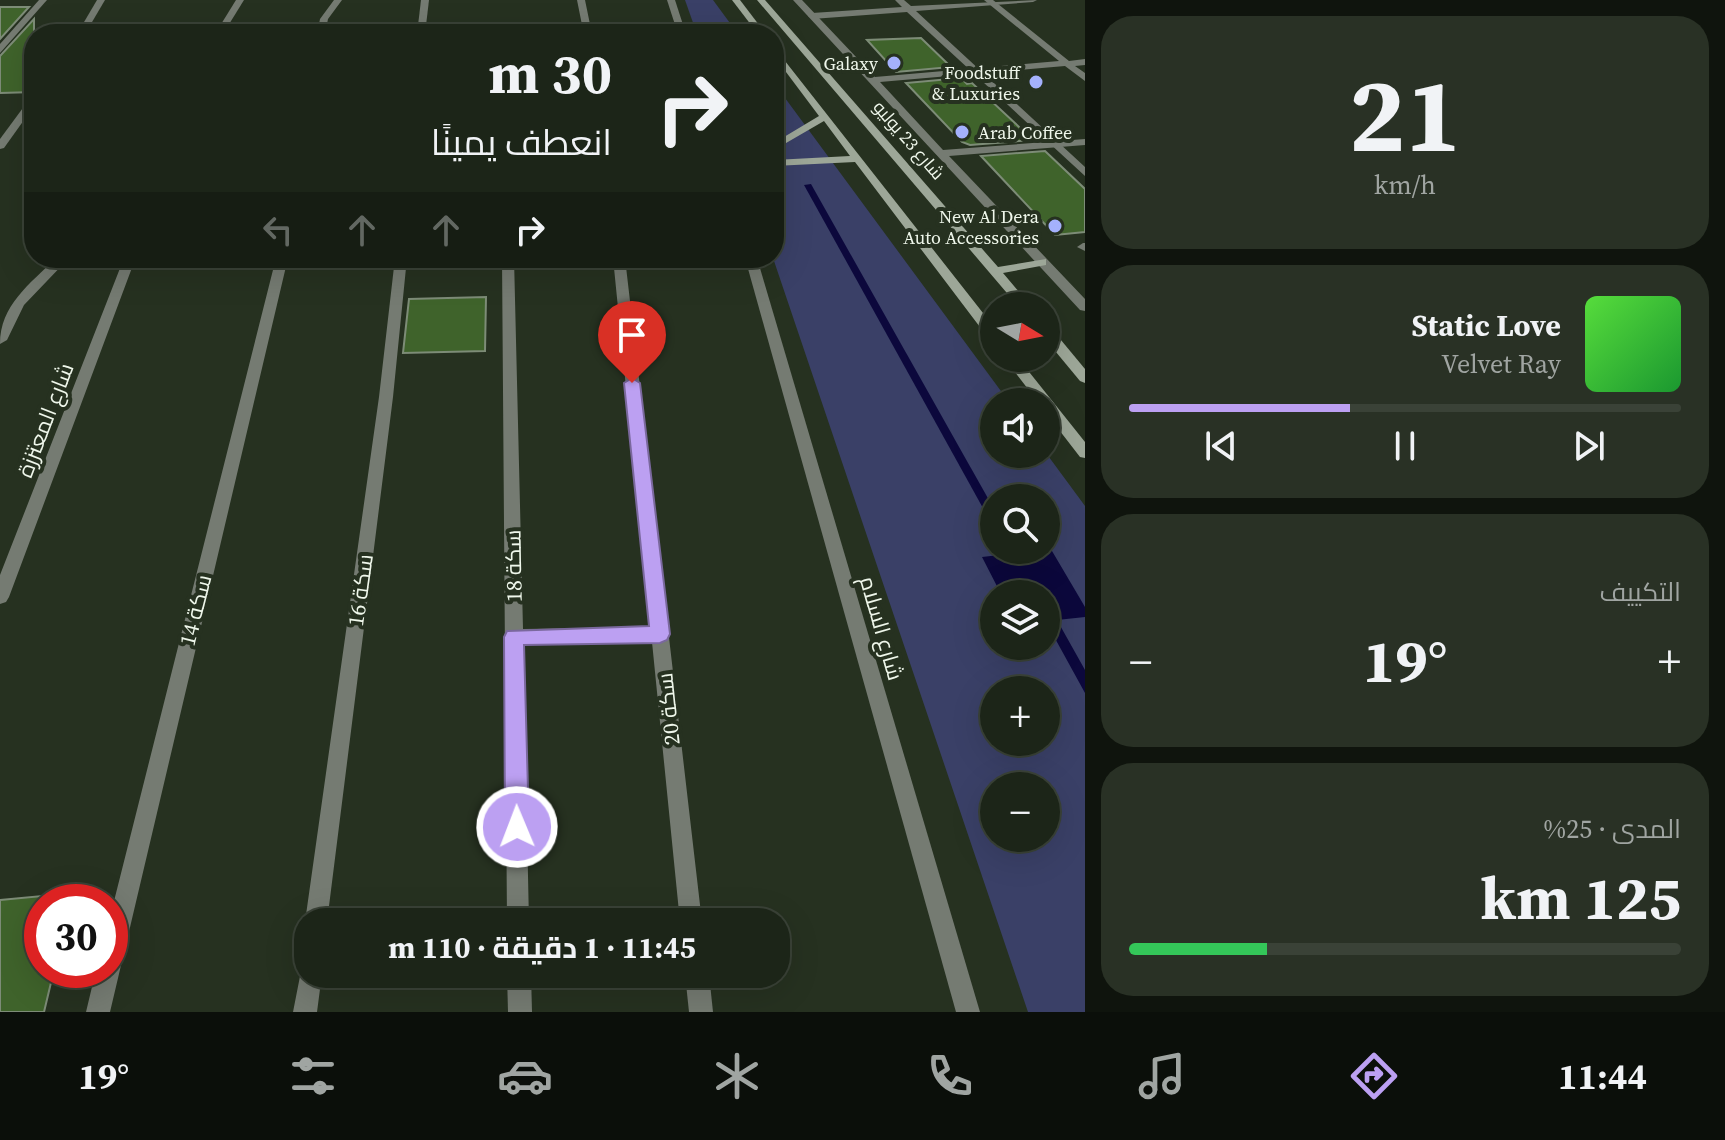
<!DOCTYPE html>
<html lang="ar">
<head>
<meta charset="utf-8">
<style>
	body { margin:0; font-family:"Source Serif 4",Cairo,serif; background:#293125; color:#f1f3f6; direction:rtl; height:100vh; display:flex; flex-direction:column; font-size:30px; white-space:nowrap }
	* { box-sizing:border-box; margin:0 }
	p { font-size:26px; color:#a0a5a2 }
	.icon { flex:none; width:44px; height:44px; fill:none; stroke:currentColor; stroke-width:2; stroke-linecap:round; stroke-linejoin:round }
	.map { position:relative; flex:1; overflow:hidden; direction:ltr }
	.side { display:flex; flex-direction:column; gap:16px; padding:16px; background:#0f140d; width:640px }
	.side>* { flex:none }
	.hud { position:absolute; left:24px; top:24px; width:760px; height:244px; border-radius:32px; box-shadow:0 8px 32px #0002,0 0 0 2px #3a4237; direction:rtl; background:#1c2518; color:#f1f3f6; overflow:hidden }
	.needle { width:52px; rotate:100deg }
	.fabs { position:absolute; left:980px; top:292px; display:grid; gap:16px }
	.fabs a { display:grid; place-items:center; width:80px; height:80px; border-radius:50%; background:#1c2518; box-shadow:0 8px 32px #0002,0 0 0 2px #3a4237; font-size:40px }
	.speed { position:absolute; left:24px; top:884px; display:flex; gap:16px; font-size:40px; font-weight:700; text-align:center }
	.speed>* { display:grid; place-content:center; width:104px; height:104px; border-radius:50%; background:#1c2518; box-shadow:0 8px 32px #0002,0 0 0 2px #3a4237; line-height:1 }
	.speed .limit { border:12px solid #d22; background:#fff; color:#111 }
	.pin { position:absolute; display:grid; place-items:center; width:68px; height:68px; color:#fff; margin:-82px -34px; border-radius:50% 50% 50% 0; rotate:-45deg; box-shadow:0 0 8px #0007 }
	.pin .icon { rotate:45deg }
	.me { position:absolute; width:88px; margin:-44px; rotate:359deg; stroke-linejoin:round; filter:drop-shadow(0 0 6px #0008) }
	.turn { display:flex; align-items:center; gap:28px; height:168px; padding:0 40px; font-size:36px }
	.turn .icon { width:104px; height:104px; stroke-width:2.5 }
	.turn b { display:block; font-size:56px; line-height:68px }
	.lanes { display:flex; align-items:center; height:76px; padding:0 40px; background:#0003; justify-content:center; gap:40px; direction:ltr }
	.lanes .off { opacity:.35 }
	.big { font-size:60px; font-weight:700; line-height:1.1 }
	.side .card { flex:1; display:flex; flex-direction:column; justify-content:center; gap:12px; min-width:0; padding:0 28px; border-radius:32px; background:#293125 }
	.side .dial { align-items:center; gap:0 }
	.dial b { font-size:104px; line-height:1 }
	.song { display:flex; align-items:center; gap:24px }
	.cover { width:96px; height:96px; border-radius:12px; background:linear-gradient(135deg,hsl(110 70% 55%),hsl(130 70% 35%)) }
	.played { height:8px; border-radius:4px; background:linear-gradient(90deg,#bca0f2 40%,#3a4237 40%) }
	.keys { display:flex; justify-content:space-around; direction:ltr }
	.heat { display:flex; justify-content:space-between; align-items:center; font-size:44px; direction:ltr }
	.charge { height:12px; border-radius:6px; background:linear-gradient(90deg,#34c759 25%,#3a4237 0) }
	.trip { position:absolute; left:294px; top:908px; width:496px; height:80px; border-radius:32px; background:#1c2518; box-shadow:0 8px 32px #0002,0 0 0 2px #3a4237; font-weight:700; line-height:80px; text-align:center; direction:rtl }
	.tabs { display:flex; height:128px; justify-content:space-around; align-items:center; background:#0b0f0a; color:#a0a5a2 }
	.tabs .icon { width:56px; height:56px }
	.tabs .selected { color:#bca0f2 }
	.tabs b { font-size:36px; color:#f1f3f6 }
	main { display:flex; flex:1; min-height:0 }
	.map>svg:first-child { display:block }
	.green { fill:#3a4067; fill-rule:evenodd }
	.water { fill:#0c083c }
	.building { fill:#3f632b; stroke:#7d8c77; stroke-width:2 }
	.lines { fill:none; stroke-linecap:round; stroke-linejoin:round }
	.service { fill:#757b72; fill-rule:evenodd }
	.minor { fill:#757b72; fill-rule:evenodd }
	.tertiary { fill:#757b72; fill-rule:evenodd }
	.secondary { fill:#9da798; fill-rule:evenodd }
	.route { fill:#bca0f2; stroke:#7a689d; stroke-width:2 }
	.poi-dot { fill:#a4b1fc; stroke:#263120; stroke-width:3 }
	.labels { text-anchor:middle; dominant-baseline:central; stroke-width:8; stroke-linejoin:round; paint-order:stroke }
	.far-poi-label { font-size:18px; fill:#eff7eb; stroke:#263120; text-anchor:end }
	.far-street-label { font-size:18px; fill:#eff7eb; stroke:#263120 }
	.street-label { font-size:22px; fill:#eff7eb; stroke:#263120 }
</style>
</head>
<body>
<main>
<section class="side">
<div class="card dial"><b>21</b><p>km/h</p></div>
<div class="card">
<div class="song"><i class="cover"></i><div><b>Static Love</b><p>Velvet Ray</p></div></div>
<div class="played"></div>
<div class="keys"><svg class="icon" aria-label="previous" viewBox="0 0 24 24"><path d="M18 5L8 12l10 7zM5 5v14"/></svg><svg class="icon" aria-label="pause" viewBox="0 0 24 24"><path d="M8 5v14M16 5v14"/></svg><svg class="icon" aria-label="next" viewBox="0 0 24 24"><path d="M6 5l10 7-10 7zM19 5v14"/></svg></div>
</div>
<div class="card"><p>التكييف</p>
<div class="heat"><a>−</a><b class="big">19°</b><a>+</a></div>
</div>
<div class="card"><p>المدى · 25%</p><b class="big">125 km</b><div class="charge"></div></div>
</section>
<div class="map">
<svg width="1085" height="1012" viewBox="0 0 1085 1012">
	<rect width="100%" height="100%" fill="#263120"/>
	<g class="green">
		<path d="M685,0H713L738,34H697Z"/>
		<path d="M774,83L1009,402H994V454L1046,453L1085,506V1012H1028L773,258ZM994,498H1046V550H994ZM994,594H1046V646H994ZM994,690H1046V742H994ZM994,786H1046V838H994Z"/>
	</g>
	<g class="water">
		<path d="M811,184L994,509V528L804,185Z"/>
		<path d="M1006,550H1017L1019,553L1052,551L1085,607V617L1057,620L1085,670V693L1046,622V594H1001L982,557L1008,554Z"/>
	</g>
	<g class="building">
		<path d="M0,7H29L0,39Z"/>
		<path d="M34,19V92L0,93V56Z"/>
		<path d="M921,38L951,67L896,72L867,40Z"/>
		<path d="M961,78L967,84L972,83L1033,140L970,145L962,142L906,83Z"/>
		<path d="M1045,151L1085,189V232L1055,235L981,156Z"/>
		<path d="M486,297L485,351L403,353L409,299Z"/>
		<path d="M42,896V970H54L44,1012H0V900Z"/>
	</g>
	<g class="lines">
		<path class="service" d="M895,0H904L911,6L1037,0L1033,2L916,11L1085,167V176L907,12L812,19L808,16L812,13L902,7Z"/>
		<g class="minor">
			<path d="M39,0H47L0,53V44Z"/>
			<path d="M97,0H105L85,34H77Z"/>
			<path d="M236,0H244L223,34H215Z"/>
			<path d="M334,0H342L328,19L325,34H317L320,19Z"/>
			<path d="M421,0H429L425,34H417Z"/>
			<path d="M577,0H585L592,34H516L520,31L583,30Z"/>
			<path d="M793,0H802L875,77L1059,61L984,0H993L1069,61L1085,59V65L1075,66L1085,73V81L1065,66L880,82L943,150L1085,139V145L949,156L1085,299V311L1080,310Z"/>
			<path d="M34,96V106L4,148L0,149V139L31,97Z"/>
			<path d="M1083,243H1085V251L1077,247Z"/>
			<path d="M56,258H69L24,305L7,340L0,344C0,305 30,284 56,258Z"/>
			<path d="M124,258H219L213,262L133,265L9,597L6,602L0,604V575Z"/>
			<path d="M276,258H288L110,1012H86L96,970H110V917Z"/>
			<path d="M395,258H407L393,397L327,922H308V930L305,922L379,397Z"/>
			<path d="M502,258H514L523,629L650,627L613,258H625L702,922H680L652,642L523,644L529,922H507Z"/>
			<path d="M308,963V974H322L317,1012H293L302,966Z"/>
			<path d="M507,974H531L532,1012H508Z"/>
			<path d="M685,974H709L713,1012H689Z"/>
		</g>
		<g class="tertiary">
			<path d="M667,0H675L686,34H678Z"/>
			<path d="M745,258H757L980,1012H956Z"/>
		</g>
		<g class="secondary">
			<path d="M732,0H740L766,34H758Z"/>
			<path d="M757,0H765L998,267L1046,259V265L1003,273L1031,306H1018Z"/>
			<path d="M774,47L994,327V340L989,339L855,162L774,166V160L850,156L824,121L774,150V143L819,116L774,56Z"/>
			<path d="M1046,327L1051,328L1085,369V383L1080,381L1046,340Z"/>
			<path d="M1004,358H1018L1085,442V458L1080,457L1046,413V402H1038Z"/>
		</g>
	</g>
	<path class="route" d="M632,378L640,383L670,634L667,640L660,643L524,645L529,827L525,835L517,839L509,835L505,827L504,637L507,631L649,626L624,383Z"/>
	<g class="poi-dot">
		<circle cx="894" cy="63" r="8"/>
		<circle cx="1036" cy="82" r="8"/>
		<circle cx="962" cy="132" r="8"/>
		<circle cx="1055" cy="226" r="8"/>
	</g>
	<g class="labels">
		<g class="far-poi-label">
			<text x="878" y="63">Galaxy</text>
			<text x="1020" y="72">Foodstuff<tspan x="1020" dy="21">&amp; Luxuries</tspan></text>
			<text x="978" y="132" text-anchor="start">Arab Coffee</text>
			<text x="1039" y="216">New Al Dera<tspan x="1039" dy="21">Auto Accessories</tspan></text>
		</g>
		<g class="far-street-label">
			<text transform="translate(909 140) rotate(49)">شارع 23 يوليو</text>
		</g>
		<g class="street-label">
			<text transform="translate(45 420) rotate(-69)">شارع المعتززة</text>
			<text transform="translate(513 566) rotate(-91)">سكة 18</text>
			<text transform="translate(360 590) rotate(-82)">سكة 16</text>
			<text transform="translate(195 610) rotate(-76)">سكة 14</text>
			<text transform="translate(882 628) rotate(74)">شارع السلام</text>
			<text transform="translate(668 709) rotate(-96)">سكة 20</text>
		</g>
	</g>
</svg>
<div class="fabs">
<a><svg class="needle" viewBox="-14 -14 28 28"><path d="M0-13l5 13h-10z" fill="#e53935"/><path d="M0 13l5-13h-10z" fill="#a0a5a2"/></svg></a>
<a><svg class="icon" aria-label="sound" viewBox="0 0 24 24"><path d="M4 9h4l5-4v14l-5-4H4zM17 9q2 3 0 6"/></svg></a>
<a><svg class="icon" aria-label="search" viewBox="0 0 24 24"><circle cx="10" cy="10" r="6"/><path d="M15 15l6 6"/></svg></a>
<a><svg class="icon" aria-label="layers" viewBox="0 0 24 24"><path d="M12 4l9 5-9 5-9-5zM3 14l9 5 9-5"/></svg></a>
<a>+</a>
<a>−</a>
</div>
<div class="speed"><div class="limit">30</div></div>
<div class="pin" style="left:632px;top:383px;background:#d93025"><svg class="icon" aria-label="arrive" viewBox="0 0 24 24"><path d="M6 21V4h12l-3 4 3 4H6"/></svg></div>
<svg class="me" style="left:517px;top:827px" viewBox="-20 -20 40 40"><circle r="17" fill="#bca0f2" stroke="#fff" stroke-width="3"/><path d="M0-11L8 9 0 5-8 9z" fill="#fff"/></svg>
<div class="trip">11:45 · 1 دقيقة · 110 m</div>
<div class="hud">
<div class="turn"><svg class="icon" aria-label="right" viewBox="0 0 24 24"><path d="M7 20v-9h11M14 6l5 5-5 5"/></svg><div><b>30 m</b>انعطف يمينًا</div></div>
<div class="lanes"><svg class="icon off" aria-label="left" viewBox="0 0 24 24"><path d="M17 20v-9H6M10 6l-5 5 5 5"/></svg><svg class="icon off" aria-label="ahead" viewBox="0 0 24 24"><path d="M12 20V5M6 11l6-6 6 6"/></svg><svg class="icon off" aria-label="ahead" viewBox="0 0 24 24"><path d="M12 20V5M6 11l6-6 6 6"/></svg><svg class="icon" aria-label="right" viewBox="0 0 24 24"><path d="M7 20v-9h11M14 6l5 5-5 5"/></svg></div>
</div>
</div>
</main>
<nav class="tabs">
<b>11:44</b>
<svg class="icon selected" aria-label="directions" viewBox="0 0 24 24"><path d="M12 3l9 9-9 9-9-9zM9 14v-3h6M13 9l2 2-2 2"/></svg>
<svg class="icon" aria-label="music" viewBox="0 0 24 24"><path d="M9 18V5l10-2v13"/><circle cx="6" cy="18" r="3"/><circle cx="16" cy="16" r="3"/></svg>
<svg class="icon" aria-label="phone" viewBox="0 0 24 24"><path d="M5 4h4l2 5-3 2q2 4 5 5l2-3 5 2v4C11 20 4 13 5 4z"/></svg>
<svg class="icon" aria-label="climate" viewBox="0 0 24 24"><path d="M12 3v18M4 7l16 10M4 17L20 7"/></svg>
<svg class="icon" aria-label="car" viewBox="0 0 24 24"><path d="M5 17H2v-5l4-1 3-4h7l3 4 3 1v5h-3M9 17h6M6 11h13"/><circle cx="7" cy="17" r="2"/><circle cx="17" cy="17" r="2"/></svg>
<svg class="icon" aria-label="filters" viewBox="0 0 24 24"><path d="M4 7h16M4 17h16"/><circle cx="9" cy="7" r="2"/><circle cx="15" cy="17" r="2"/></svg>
<b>19°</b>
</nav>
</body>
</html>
